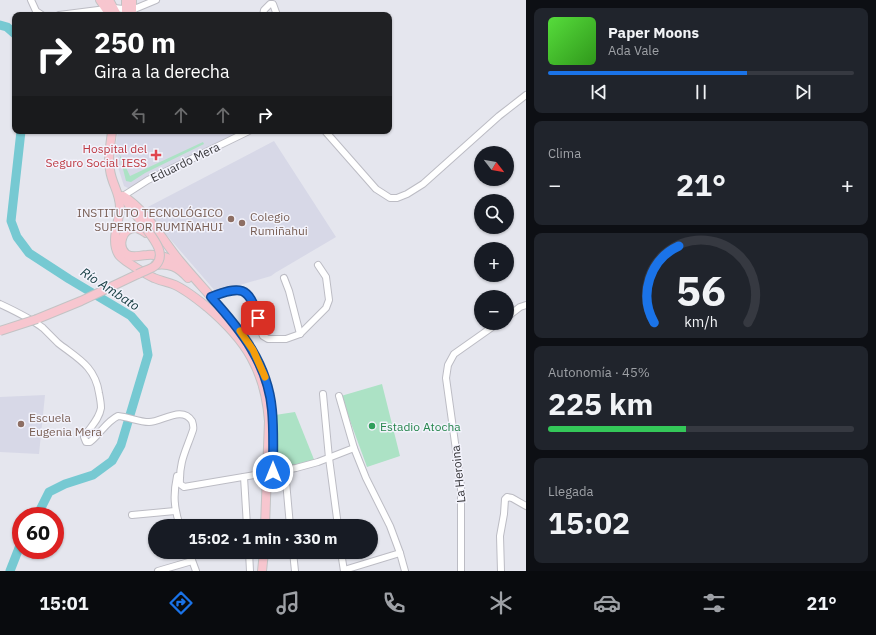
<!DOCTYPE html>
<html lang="es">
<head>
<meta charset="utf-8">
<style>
	body { margin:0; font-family:"IBM Plex Sans",sans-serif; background:#20242c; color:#f1f3f6; height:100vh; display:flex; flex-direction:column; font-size:15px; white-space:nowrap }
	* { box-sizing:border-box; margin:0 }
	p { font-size:13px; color:#9ea1a6 }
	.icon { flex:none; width:22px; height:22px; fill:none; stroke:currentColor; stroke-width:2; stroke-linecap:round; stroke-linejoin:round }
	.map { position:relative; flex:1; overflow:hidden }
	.sheet { display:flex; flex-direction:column; gap:8px; padding:8px; background:#0d0f14; width:350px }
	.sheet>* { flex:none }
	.guide { position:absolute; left:12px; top:12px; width:380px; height:122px; border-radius:8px; box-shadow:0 1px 3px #0004; background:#202124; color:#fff; overflow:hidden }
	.needle { width:26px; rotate:121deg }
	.buttons { position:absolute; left:474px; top:146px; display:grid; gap:8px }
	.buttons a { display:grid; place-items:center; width:40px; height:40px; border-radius:50%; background:#171b24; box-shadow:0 1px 3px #0004; font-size:20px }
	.speed { position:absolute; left:12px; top:507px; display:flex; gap:8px; font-size:20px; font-weight:700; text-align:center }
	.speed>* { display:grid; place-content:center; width:52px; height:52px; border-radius:50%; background:#171b24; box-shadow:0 1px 3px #0004; line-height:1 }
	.speed .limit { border:6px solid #d22; background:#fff; color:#111 }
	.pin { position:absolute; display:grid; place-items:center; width:34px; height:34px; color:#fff; margin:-17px; border-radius:8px; box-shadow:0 2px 6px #0006 }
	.me { position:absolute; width:44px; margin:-22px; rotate:0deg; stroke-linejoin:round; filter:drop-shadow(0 0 3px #0008) }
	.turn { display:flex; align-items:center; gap:14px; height:84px; padding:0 16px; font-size:18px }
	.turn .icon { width:52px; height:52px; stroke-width:2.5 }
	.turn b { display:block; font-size:28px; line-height:34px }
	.lanes { display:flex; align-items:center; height:38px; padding:0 16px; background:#0003; justify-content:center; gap:20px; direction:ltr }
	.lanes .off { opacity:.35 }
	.big { font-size:30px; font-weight:700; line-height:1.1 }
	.sheet .card { flex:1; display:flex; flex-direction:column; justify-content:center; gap:6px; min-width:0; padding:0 14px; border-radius:8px; background:#20242c }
	.sheet .dial { align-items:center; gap:0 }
	.dial svg { height:104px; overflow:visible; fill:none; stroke:#363941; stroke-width:7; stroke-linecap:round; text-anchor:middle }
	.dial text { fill:#f1f3f6; stroke:none }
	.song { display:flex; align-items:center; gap:12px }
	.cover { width:48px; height:48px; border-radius:6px; background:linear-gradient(135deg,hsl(110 70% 55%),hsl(110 70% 35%)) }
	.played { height:4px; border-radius:2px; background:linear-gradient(90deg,#1a73e8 65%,#363941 65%) }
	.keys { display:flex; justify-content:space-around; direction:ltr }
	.heat { display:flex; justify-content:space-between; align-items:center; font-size:22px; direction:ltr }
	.charge { height:6px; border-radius:3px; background:linear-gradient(90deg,#34c759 45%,#363941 0) }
	.trip { position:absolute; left:148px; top:519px; width:230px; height:40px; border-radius:20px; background:#171b24; box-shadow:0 1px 3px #0004; font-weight:700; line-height:40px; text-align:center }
	.tabs { display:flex; height:64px; justify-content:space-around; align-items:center; background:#090b0e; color:#9ea1a6 }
	.tabs .icon { width:28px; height:28px }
	.tabs .active { color:#1a73e8 }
	.tabs b { font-size:18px; color:#f1f3f6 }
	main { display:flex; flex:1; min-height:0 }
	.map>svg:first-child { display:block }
	.built { fill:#d7d8e7 }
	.green { fill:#ace2c5 }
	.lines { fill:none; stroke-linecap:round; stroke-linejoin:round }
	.river { stroke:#76c9d2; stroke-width:9 }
	.minor-casing { stroke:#bcbcc4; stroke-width:8 }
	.major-casing { stroke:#c3c3c4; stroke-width:10 }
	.minor { stroke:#fff; stroke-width:6 }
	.major { stroke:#f7c6cf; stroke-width:8 }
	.major-bridge-casing { stroke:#c3c3c4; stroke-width:10; stroke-linecap:butt }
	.major-bridge { stroke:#f7c6cf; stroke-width:8 }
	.route-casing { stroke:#114b97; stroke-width:10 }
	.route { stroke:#1a73e8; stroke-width:7 }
	.slow { stroke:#f59e0b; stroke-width:7 }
	.health-dot { fill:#e0444e; stroke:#f3f3fc; stroke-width:1.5 }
	.education-dot { fill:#8d6e63; stroke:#f3f3fc; stroke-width:1.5 }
	.leisure-dot { fill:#2e9e5b; stroke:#f3f3fc; stroke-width:1.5 }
	.labels { text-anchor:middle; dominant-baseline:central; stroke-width:3; stroke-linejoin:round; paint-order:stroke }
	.health-label { font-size:12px; fill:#be3a42; stroke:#f3f3fc; text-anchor:end }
	.street-label { font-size:12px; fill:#363639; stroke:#f3f3fc }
	.education-label { font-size:12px; fill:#785e54; stroke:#f3f3fc; text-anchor:start }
	.leisure-label { font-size:12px; fill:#27864d; stroke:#f3f3fc; text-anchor:start }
	.water-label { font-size:13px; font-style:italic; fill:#11393d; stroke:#f3f3fc }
</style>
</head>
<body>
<main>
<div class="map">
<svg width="526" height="571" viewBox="0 0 526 571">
	<rect width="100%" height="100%" fill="#e5e6ee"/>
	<g class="built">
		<path d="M118,131H247L130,189L124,186L116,161L115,149Z"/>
		<path d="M274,141L336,237L275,273L271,276L216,292L144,209Z"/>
		<path d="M45,395L39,454L0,452V397Z"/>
	</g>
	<g class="green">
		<path d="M203,142L204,144L145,173L131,182L126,181L119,153L130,176Z"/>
		<path d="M382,384L400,456L367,467L341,396Z"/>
		<path d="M295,412L315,462L273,471L275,415Z"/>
	</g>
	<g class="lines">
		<g class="river">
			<path d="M0,25L7,27L15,34"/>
			<path d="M21,131L11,221L17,237L29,253L69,279L131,316L144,331L148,355L121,445L112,461L93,475L65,484L49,492L37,516"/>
			<path d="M10,571L21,543"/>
		</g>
		<defs>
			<g id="minor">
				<path d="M31,0L36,11L42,15"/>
				<path d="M59,15L114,8L132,10L156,0"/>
				<path d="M263,15L264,10L270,4H273L277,15"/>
				<path d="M325,131L376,189L390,198H397L407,194L423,184L499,116L526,95"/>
				<path d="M123,196L148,180L249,131"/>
				<path d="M284,278L289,291L300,334"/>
				<path d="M211,297C218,294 228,289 235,289C258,291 256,321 263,336L268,339H286L300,334L326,308L329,300L326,277L318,265"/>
				<path d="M0,304C15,311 30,318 43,328C48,333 53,338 58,343C77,358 95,366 99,393C100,398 101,403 101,408C99,420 90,427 84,437L86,442H90C100,434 107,421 118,416C129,417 139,422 149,422C162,422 182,405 192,421C193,424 194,427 193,430C186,451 179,461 180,484L184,487L296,468L318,462L354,448"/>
				<path d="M507,317L520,307L526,305"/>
				<path d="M323,394L329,458L338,526"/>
				<path d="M339,396L354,448L366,478L390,526L400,553L405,571"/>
				<path d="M285,470L290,526"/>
				<path d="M177,476C173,495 174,508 180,526"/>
				<path d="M244,477L247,526"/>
				<path d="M132,515L175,511"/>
				<path d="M189,552L196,571"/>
				<path d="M249,552L250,571"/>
				<path d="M293,552L295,571"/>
				<path d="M341,552L344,571"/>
				<path d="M344,570L400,553"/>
				<path d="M158,571L192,561"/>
				<path d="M461,571V486L446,378L448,365L454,354L498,323"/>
				<path d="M501,571L500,536L504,514L505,499L507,497L512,498L526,506"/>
			</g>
			<g id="major">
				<path d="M100,0L110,15"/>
				<path d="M109,0L117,15"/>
				<path d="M126,15V0"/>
				<path d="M132,15V0"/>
				<path d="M112,131C111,144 107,156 110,170C112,185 120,192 120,208C119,223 110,241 119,255C122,260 149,276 154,278C161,281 168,282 175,285C186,290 197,299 207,307C246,340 265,370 269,421L265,526"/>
				<path d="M123,196C146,210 162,239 179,260C202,288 229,314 249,344"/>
				<path d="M126,201L145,227"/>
				<path d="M146,233C143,231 139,228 135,228C122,228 117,246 126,254C133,259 139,255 147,255C159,254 170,258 180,264"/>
				<path d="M155,265C170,263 178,267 188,278"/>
				<path d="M37,319L81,301L138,274"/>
				<path d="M262,571L264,552"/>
			</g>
		</defs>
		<use href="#minor" class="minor-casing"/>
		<use href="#major" class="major-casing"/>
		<use href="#minor" class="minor"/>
		<use href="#major" class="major"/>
		<defs>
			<g id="major-bridge">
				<path d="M138,274C143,271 152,269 156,265C167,253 152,237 145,227"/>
				<path d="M0,331L37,319"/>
			</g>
		</defs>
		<use href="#major-bridge" class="major-bridge-casing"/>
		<use href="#major-bridge" class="major-bridge"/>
	</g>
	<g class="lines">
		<defs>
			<path id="route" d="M258,318C249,285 240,286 211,297C241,330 268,364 272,410C274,431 273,451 273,472"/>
		</defs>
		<use href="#route" class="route-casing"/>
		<use href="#route" class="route"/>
		<path class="slow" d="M240,331L253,350L265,377"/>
	</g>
	<path class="health-dot" d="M154 149h4v4h4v4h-4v4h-4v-4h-4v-4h4z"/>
	<g class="education-dot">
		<circle cx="231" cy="219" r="4"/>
		<circle cx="242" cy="223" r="4"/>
		<circle cx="21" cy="424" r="4"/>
	</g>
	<circle class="leisure-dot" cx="372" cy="426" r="4"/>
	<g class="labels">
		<g class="health-label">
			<text x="147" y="148">Hospital del<tspan x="147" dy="14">Seguro Social IESS</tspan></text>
		</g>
		<g class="street-label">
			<text transform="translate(185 162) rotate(-26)">Eduardo Mera</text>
			<text transform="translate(458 474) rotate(-96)">La Heroina</text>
		</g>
		<g class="education-label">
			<text x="223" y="212" text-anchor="end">INSTITUTO TECNOLÓGICO<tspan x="223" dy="14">SUPERIOR RUMIÑAHUI</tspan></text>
			<text x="250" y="216">Colegio<tspan x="250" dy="14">Rumiñahui</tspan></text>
			<text x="29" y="417">Escuela<tspan x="29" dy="14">Eugenia Mera</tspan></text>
		</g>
		<g class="leisure-label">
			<text x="380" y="426">Estadio Atocha</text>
		</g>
		<g class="water-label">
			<text transform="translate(110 289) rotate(33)">Río Ambato</text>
		</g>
	</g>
</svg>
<div class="buttons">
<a><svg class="needle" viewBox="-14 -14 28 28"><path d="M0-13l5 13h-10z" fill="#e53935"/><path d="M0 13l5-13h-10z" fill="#9ea1a6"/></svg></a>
<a><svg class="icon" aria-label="search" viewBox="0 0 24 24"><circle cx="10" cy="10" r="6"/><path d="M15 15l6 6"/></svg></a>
<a>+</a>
<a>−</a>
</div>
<div class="speed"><div class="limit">60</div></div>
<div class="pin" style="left:258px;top:318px;background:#d93025"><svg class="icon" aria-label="arrive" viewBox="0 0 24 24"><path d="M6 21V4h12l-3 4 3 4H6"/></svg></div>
<svg class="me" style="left:273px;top:472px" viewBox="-20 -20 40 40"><circle r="17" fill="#1a73e8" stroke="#fff" stroke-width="3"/><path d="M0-11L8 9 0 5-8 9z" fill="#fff"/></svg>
<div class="trip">15:02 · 1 min · 330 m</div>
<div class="guide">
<div class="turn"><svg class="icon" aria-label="right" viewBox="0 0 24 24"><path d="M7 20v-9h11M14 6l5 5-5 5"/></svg><div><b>250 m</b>Gira a la derecha</div></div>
<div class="lanes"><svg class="icon off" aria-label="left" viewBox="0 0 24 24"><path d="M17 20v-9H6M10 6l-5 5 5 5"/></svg><svg class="icon off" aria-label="ahead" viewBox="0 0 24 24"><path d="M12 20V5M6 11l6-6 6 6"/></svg><svg class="icon off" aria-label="ahead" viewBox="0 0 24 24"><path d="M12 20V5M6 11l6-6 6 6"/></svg><svg class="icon" aria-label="right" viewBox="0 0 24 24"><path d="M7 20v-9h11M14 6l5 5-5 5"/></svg></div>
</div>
</div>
<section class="sheet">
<div class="card">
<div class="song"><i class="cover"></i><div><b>Paper Moons</b><p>Ada Vale</p></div></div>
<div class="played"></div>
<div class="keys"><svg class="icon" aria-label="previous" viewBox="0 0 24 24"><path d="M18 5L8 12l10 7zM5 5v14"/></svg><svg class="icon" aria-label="pause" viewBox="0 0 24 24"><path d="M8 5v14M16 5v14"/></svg><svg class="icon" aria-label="next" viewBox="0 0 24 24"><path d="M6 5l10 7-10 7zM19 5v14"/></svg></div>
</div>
<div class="card"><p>Clima</p>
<div class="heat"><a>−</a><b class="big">21°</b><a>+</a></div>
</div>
<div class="card dial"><svg viewBox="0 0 100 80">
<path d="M14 69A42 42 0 1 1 86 69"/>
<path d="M14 69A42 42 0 0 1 33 10" stroke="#1a73e8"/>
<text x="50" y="56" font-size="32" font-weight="700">56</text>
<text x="50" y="72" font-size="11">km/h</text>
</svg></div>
<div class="card"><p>Autonomía · 45%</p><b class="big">225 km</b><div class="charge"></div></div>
<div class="card"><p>Llegada</p><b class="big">15:02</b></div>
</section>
</main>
<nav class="tabs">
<b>15:01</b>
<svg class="icon active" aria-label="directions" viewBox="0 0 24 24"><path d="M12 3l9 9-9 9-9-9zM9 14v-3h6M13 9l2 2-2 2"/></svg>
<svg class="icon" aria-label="music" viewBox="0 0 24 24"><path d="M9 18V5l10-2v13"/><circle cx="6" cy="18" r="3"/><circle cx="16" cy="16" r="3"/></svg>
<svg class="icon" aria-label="phone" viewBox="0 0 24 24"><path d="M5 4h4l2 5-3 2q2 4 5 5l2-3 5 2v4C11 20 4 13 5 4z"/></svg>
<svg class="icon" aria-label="climate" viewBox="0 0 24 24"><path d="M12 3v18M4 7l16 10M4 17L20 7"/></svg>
<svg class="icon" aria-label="car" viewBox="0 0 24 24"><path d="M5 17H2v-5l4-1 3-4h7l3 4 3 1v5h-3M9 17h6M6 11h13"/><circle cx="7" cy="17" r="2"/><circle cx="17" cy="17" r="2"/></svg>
<svg class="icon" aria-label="filters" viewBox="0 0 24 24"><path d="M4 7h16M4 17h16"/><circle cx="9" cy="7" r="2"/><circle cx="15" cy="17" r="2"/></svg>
<b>21°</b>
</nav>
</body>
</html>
